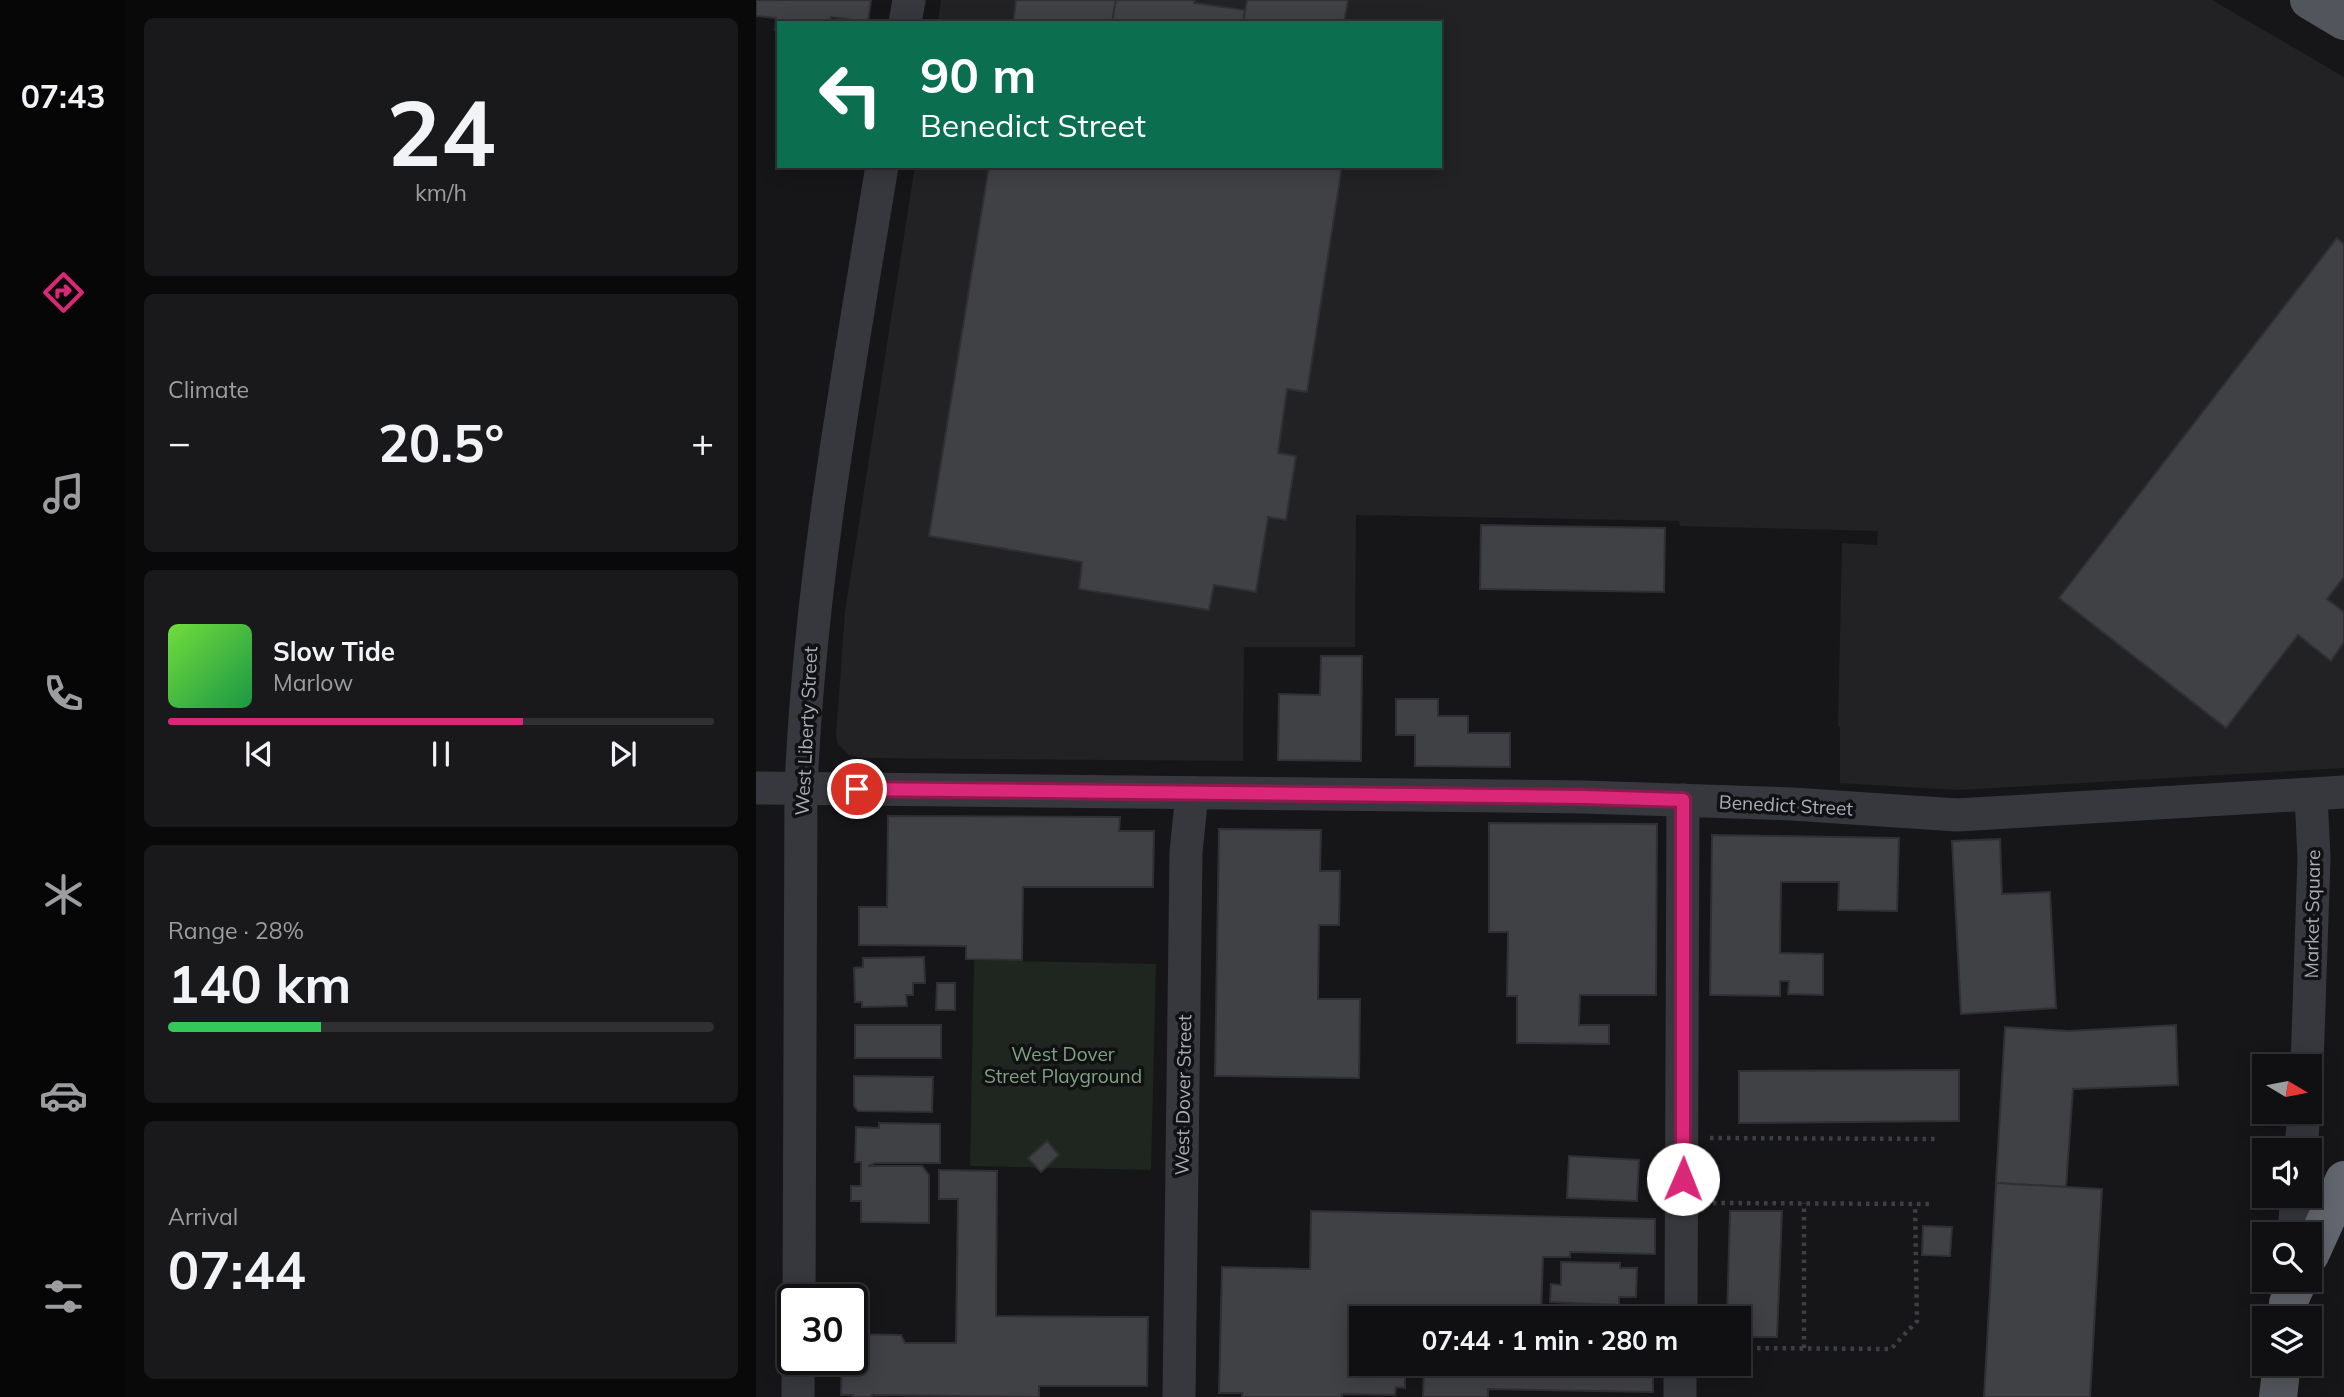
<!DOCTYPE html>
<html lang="en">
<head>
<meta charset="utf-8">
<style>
	body { margin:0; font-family:Mulish,sans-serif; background:#19191b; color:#f1f3f6; height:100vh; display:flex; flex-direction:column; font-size:26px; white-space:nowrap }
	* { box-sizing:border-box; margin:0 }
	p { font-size:23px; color:#9c9d9f }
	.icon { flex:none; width:38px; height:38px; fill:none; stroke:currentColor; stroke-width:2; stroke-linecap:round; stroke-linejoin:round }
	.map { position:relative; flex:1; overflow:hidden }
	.sheet { display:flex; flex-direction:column; gap:18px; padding:18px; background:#09090a; width:630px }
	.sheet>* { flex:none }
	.banner { position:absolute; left:21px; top:21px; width:665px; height:147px; border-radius:0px; box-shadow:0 4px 18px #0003,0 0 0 2px #303032; background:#0b6e4f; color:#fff; overflow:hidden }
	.needle { width:46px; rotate:100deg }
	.fabs { position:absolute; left:1496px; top:1054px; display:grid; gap:14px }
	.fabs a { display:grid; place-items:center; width:70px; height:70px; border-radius:0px; background:#101012; box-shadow:0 4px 18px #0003,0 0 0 2px #303032; font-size:35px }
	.speed { position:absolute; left:21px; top:1284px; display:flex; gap:14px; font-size:35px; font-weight:700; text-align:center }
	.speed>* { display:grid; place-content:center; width:91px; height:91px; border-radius:50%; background:#101012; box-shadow:0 4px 18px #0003,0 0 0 2px #303032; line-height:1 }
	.speed .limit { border:4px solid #111; border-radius:10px; background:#fff; color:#111 }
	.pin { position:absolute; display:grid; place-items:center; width:60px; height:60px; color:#fff; margin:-30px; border:4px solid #fff; border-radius:50%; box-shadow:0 2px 7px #0007 }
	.me { position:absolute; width:77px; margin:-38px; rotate:1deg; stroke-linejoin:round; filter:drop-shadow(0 0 5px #0008) }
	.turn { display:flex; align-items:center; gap:24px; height:147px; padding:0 28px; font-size:32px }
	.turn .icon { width:91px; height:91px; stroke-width:2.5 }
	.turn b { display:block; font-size:49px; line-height:60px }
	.big { font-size:52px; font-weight:700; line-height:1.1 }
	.sheet .card { flex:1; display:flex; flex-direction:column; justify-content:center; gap:10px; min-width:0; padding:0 24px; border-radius:10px; background:#19191b }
	.sheet .dial { align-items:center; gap:0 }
	.dial b { font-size:91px; line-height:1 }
	.song { display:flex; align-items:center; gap:21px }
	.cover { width:84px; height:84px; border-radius:10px; background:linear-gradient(135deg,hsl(100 70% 55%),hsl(140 70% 35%)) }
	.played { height:7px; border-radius:4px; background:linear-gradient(90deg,#db2777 65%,#303032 65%) }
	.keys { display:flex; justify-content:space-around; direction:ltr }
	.heat { display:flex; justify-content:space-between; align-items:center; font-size:38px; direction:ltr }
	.charge { height:10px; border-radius:5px; background:linear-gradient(90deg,#34c759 28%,#303032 0) }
	.trip { position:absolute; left:593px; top:1306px; width:402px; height:70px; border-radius:0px; background:#101012; box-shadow:0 4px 18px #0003,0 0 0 2px #303032; font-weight:700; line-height:70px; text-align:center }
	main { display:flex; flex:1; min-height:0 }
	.tab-bar { display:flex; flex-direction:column; width:126px; justify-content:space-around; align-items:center; background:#060607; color:#9c9d9f }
	.tab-bar .icon { width:49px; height:49px }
	.tab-bar .current { color:#db2777 }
	.tab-bar b { font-size:32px; color:#f1f3f6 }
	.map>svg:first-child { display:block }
	.built { fill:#222225 }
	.green { fill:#1e261f }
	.building { fill:#404145; stroke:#303034; stroke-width:2 }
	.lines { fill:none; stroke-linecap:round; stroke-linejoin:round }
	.path { stroke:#3d3f44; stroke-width:4.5; stroke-dasharray:3.5 5; stroke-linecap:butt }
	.minor { stroke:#37383d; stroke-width:33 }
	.major { stroke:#53555c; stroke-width:38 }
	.highway { stroke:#63666e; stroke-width:38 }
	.route-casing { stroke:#8e194d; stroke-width:18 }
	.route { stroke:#db2777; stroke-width:12 }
	.labels { text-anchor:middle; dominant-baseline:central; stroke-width:7; stroke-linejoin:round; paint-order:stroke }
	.street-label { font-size:19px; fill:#a8adb8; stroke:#111113 }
	.park-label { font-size:19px; fill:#7fa381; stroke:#111113 }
</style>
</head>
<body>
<main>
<nav class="tab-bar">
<b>07:43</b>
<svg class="icon current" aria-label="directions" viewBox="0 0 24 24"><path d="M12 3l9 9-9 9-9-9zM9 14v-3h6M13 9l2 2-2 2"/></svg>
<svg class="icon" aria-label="music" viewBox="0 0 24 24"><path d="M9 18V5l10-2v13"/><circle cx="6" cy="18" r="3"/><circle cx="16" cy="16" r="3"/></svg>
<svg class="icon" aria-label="phone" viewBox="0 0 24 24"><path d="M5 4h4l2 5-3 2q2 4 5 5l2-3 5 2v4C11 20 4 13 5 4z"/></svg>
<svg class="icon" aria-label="climate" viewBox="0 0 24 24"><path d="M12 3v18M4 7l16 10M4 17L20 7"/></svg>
<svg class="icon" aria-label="car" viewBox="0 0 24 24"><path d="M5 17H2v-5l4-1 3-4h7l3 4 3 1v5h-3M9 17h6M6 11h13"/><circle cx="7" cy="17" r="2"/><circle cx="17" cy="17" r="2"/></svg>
<svg class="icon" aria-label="filters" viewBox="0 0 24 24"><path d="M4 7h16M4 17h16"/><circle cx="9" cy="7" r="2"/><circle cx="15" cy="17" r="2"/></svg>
</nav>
<section class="sheet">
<div class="card dial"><b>24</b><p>km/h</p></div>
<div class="card"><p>Climate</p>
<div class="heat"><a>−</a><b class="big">20.5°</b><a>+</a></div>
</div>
<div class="card">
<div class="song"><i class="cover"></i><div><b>Slow Tide</b><p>Marlow</p></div></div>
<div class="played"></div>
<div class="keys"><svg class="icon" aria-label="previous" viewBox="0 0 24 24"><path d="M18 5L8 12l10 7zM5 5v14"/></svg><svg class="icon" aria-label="pause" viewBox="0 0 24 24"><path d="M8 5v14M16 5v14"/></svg><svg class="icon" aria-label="next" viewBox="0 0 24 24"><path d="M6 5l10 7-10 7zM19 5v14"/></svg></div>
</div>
<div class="card"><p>Range · 28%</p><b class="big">140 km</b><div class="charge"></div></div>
<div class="card"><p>Arrival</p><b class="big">07:44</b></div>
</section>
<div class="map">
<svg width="1588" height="1397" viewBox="0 0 1588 1397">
	<rect width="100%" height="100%" fill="#161618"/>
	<path class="built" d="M185,0H1456L1588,77V768L1202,790L1084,783V727L1082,726L1086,543L1121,545L1122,531L924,526L923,521L600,515L599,647H488L487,761L105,758L93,755L82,744L80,736L89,612L159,166H684V23H182Z"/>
	<path class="green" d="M218,960L400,964L395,1170L214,1166Z"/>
	<g class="building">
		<path d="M0,0H115L112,22L75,17L74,23H23V30H19L20,18L0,16Z"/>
		<path d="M260,0H360L356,23H257Z"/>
		<path d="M360,0H439L438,3L489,10L487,23H356Z"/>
		<path d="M491,0H592L588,23H487Z"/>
		<path d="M233,166H586L551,392L531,389L522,453L540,456L530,520L512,517L500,592L458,585L453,610L323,589L326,562L173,536Z"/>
		<path d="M1581,238L1588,244V577L1571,599L1588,612V642L1575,661L1542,635L1470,728L1303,598Z"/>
		<path d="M725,525L909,528L908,592L724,589Z"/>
		<path d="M565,656H606L605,761L522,760L523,694L564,695Z"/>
		<path d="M640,699H682V716H712V733H754V767L659,766V735H640Z"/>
		<path d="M132,816L364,817L363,831H398L397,887H267L266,960L210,959V946L103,945V907H131Z"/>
		<path d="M733,823L901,824L900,995H824L823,1025H853V1044L761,1043V996H751L752,932H733Z"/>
		<path d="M463,829L565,830L564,871H584L583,925H563L562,999H604L603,1078L459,1076Z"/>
		<path d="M956,835L1143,838L1141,911L1082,910L1083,882H1025L1024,953L1067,954V995L1032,994L1033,981H1024V996L954,995Z"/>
		<path d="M1244,839L1246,894L1294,892L1300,1008L1205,1014L1196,841Z"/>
		<path d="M168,957L169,983H157V995H150L151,1006L106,1007V1002H99L98,968L107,967V958Z"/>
		<path d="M181,983H199V1010H180Z"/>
		<rect x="99" y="1025" width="86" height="33"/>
		<path d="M1420,1025L1422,1085L1317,1089L1310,1187L1240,1183L1249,1027L1313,1031Z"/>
		<path d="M1203,1070V1121L983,1123V1071Z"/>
		<path d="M98,1076L177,1077L176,1112L102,1111L98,1106Z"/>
		<path d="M123,1123L184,1124V1163H119L112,1166H166L173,1175V1223L105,1222V1201H95V1186H105V1162H99L100,1127L123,1128Z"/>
		<path d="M291,1141L303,1155L285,1172L272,1158Z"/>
		<path d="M813,1156L883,1160L881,1201L811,1198Z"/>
		<path d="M183,1170L241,1171L240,1316L392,1317L391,1386H283V1397L116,1395V1397H96L97,1395H85L86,1360H96V1334L145,1335L149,1343H200L202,1199H183Z"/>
		<path d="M1240,1183L1346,1189L1334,1397H1228Z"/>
		<path d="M555,1211L899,1219V1254L814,1252V1257H787L785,1318H606V1363H649V1388L640,1387L639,1395L586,1394V1397H486V1393H463L466,1267L554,1269Z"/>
		<path d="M974,1211H1026L1021,1337H984V1318H971Z"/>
		<path d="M1167,1226L1196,1227L1194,1256L1166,1255Z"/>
		<path d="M805,1262L864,1263V1268H881L880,1297H863V1305L794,1302L795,1284L805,1285Z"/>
		<path d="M668,1363H897V1392L732,1389V1397H667Z"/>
	</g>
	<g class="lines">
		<g class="path">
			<path d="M954,1138L1180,1139"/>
			<path d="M957,1203L1176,1204"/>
			<path d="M984,1348L1135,1349L1161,1321L1159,1204"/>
			<path d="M1048,1348V1203"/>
		</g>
		<g class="minor">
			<path d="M149,23L153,0"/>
			<path d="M0,788L828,797L1036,804L1201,815L1588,792"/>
			<path d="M1551,1066L1558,858L1555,795"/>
			<path d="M1545,1150L1548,1111"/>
			<path d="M1538,1234L1541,1195"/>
			<path d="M43,1300L45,788C54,578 92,374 126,166"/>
			<path d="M925,1318L927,800"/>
			<path d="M42,1397V1360"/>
			<path d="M423,1397L430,852L436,793"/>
			<path d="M924,1397V1363"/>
		</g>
		<g class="major">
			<path d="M1553,0L1588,21"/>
			<path d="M1522,1397L1526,1363"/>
		</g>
		<g class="highway">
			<path d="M1554,1255L1588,1180"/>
			<path d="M1532,1303L1543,1279"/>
		</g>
	</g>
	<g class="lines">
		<defs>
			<path id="route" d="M101,789L828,797L927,800V1179"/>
		</defs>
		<use href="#route" class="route-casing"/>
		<use href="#route" class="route"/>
	</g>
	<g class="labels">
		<g class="street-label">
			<text transform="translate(50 731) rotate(-87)">West Liberty Street</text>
			<text transform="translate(1030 805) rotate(3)">Benedict Street</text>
			<text transform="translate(1556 914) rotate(-89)">Market Square</text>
			<text transform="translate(427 1095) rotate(-89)">West Dover Street</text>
		</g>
		<g class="park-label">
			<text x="307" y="1054">West Dover<tspan x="307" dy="22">Street Playground</tspan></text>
		</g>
	</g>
</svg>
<div class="fabs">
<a><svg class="needle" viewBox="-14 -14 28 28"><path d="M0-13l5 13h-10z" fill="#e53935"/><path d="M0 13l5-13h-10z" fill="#9c9d9f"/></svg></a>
<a><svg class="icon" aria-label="sound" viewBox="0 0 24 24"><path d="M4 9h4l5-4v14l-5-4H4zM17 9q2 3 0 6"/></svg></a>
<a><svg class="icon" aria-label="search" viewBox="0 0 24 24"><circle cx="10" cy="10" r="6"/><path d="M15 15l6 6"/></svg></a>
<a><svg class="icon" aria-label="layers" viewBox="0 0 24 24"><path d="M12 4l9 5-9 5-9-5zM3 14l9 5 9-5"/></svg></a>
</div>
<div class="speed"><div class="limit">30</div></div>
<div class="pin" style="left:101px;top:789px;background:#d93025"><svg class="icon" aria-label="arrive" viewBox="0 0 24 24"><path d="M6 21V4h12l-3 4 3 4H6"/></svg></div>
<svg class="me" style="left:927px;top:1179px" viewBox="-20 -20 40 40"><circle r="19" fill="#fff"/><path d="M0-13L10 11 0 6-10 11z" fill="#db2777"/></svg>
<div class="trip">07:44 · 1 min · 280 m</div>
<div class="banner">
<div class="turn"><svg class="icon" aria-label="left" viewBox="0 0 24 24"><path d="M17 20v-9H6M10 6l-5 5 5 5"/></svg><div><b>90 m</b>Benedict Street</div></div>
</div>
</div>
</main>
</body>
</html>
